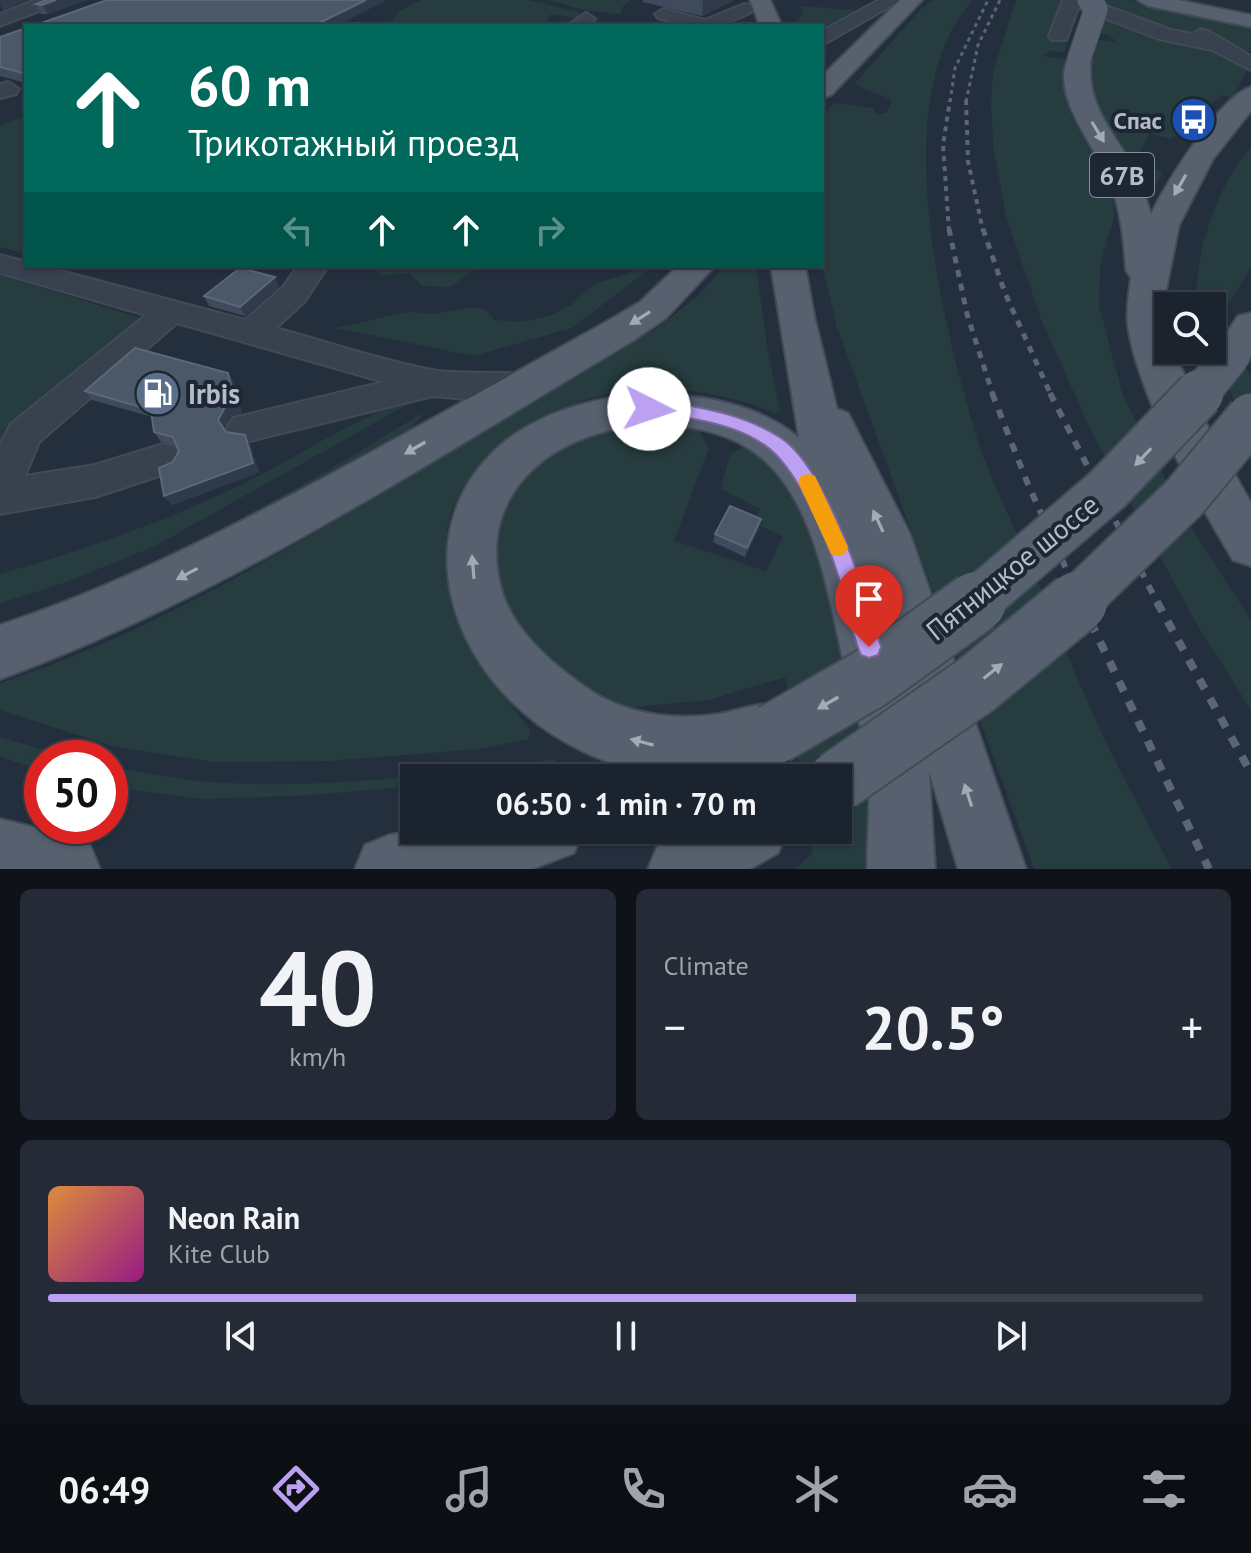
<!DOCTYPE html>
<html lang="en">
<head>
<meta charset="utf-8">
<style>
	body { margin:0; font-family:"PT Sans",sans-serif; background:#242b36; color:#f1f3f6; height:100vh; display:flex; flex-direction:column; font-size:30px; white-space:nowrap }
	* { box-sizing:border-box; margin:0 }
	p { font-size:26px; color:#a0a4aa }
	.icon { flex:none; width:44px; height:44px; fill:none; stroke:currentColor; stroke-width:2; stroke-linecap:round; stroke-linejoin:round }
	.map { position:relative; height:869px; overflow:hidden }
	.drawer { display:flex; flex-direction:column; gap:20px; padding:20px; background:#0f1319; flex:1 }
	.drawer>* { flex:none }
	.top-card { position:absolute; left:24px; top:24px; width:800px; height:244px; border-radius:0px; box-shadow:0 2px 6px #0004,0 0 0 2px #39404a; background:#00695c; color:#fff; overflow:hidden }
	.controls { position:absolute; left:1154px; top:292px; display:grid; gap:16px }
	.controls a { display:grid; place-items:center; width:72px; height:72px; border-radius:0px; background:#1b232e; box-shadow:0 2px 6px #0004,0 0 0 2px #39404a; font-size:40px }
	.speed { position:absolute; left:24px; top:740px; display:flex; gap:16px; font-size:40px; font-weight:700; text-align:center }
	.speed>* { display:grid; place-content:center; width:104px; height:104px; border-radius:50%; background:#1b232e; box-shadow:0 2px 6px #0004,0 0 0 2px #39404a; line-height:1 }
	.speed .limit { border:12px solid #d22; background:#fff; color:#111 }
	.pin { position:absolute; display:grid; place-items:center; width:68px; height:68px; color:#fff; margin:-82px -34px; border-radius:50% 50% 50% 0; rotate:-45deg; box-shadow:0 0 8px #0007 }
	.pin .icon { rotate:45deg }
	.me { position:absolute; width:88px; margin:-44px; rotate:94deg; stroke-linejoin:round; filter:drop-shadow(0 0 6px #0008) }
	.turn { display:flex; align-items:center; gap:28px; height:168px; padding:0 32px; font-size:36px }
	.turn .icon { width:104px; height:104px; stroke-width:2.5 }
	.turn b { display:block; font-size:56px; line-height:68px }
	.lanes { display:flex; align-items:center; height:76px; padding:0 32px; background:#0003; justify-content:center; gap:40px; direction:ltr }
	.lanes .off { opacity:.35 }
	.big { font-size:60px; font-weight:700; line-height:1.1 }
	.drawer .card { flex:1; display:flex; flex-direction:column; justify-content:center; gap:12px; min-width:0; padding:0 28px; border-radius:12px; background:#242b36 }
	.drawer .dial { align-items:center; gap:0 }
	.dial b { font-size:104px; line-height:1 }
	.song { display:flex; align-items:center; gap:24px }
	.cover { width:96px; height:96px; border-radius:12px; background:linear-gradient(135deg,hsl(30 70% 55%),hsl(310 70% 35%)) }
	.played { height:8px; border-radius:4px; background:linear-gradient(90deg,#bca0f2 70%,#39404a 70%) }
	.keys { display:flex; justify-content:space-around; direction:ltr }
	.heat { display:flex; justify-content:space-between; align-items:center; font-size:44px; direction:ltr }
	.drawer .tiles { flex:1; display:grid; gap:20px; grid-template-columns:1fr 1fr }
	.card:last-child { grid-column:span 2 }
	.trip { position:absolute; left:400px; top:764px; width:452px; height:80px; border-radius:0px; background:#1b232e; box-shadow:0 2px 6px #0004,0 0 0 2px #39404a; font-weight:700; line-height:80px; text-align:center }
	.dock { display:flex; height:128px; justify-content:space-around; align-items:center; background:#0b0e12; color:#a0a4aa }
	.dock .icon { width:56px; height:56px }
	.dock .current { color:#bca0f2 }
	.dock b { font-size:36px; color:#f1f3f6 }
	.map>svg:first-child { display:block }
	.green { fill:#263c3f }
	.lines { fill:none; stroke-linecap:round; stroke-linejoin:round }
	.minor-casing { stroke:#414a57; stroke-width:4 }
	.major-casing { stroke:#414a57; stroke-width:4 }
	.minor { fill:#38414e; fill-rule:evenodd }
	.major { fill:#56606e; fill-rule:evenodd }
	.rail-far4 { stroke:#5a6575; stroke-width:3; stroke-dasharray:4 4; stroke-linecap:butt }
	.rail-far3 { stroke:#5a6575; stroke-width:4; stroke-dasharray:5 5; stroke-linecap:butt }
	.rail-far2 { stroke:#5a6575; stroke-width:5; stroke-dasharray:7 7; stroke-linecap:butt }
	.rail-far1 { stroke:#5a6575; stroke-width:6; stroke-dasharray:9 9; stroke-linecap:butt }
	.rail { stroke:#5a6575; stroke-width:8; stroke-dasharray:11 11; stroke-linecap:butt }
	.major-bridge-far3-casing { stroke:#414a57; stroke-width:25; stroke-linecap:butt }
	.major-bridge-far2-casing { stroke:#414a57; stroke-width:40; stroke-linecap:butt }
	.major-bridge-far1-casing { stroke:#414a57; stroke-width:51; stroke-linecap:butt }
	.major-bridge-casing { stroke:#414a57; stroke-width:64; stroke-linecap:butt }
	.major-bridge-far3 { stroke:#56606e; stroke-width:23 }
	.major-bridge-far2 { stroke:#56606e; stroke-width:37 }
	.major-bridge-far1 { stroke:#56606e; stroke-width:47 }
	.major-bridge { stroke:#56606e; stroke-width:60 }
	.wall { fill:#3f4b5c }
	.shaded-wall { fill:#2f3b4b }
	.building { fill:#4b5868; stroke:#5c6777; stroke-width:2 }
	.oneway { fill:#a1aab7 }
	.route { fill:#bca0f2; stroke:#7a689d; stroke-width:2 }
	.slow { fill:#f59e0b }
	.labels { text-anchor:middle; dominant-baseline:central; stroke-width:8; stroke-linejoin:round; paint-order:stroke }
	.far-poi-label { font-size:24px; font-weight:bold; fill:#b4bcc9; stroke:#1d2633; text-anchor:end }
	.shield { fill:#1d2633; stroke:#878f9c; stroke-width:2 }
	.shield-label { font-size:26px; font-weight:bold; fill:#b4bcc9 }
	.poi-label { font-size:28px; font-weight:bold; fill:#b4bcc9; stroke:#1d2633; text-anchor:start }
	.street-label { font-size:28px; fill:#b4bcc9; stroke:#1d2633 }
</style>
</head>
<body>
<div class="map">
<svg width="1251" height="869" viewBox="0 0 1251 869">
	<rect width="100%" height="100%" fill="#242f3e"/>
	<g class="green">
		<path d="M421,0H529L581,13L576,18L551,14L545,26H388L399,11Z"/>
		<path d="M549,0H631L623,6L620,14L587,11Z"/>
		<path d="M934,0H973C884,96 943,326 977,438C990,480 1012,521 1029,561C1052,615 1073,670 1097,723C1120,773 1147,821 1172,869H1034L837,327L822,264V115L834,103L873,108L876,115L886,113L892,101C879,91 867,94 855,83L922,8Z"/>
		<path d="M1016,0H1062L1050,37L1068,40L1064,52L1049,51L1042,56L1066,60L1065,93L1110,185L1115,213L1100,265L1099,306L1123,396L1186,520L1251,620V710L1198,626L1092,433L1041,319L1006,216L993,145L991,104L993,72Z"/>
		<path d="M1107,0H1129L1251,19V52L1190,37L1105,8Z"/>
		<path d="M801,6L855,10L822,29V26H792L803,15Z"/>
		<path d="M1105,15L1216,48L1247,69L1233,99L1222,95L1203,112L1193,109L1181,121L1189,124L1171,139L1149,133L1135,163L1163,172L1145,203L1093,106L1086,67L1096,40L1116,42L1111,36L1099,33Z"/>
		<path d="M26,116V253L0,247V126Z"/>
		<path d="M1251,147V267L1212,331L1251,375V434L1210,350L1212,306H1198C1191,258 1219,182 1251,147Z"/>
		<path d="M372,266H479L450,287L423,286L409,273L381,276Z"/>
		<path d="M642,266H653L572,328L473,356L336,328L407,312L434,314L477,307L488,312L494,320L521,322L550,316L571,305L594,284L629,274Z"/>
		<path d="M725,266H756L768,353L780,411L775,413C705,384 613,378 545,418C530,427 516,441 502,452C475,473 449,498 447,534C442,617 483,668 530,730L529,739L479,749L329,761L213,762L112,746L0,710V683C131,640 251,571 369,501C466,443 563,385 660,326L698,296Z"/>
		<path d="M0,275L147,320L0,440Z"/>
		<path d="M417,399L155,546L61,584L0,603V574C85,550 167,521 247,482C304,454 355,416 417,399Z"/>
		<path d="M424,412L412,427L330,477L165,571L24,619L161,563L325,472Z"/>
		<path d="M631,421L696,425L709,448L674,541L766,571L783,536L753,523L760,509L721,489L730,454L745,446L756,449L781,470L815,526L872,748L873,869H795L812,854L809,830H838V778H801L785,677L709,700L634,707L593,702L510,622L494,579L496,512L515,481L545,454L585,432Z"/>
		<path d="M0,737L71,758H42V770L0,757Z"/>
		<path d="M554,759L557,763L554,769L495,778H414V786L313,795L203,799L110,787V767C142,772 175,779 207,782C322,790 440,775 554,759Z"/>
	</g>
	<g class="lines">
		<defs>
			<g id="minor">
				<path d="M36,0H61L58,4L0,26V14Z"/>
				<path d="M879,0H901L822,45V31Z"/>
				<path d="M1063,0H1090L1171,30L1192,34L1201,29L1208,31L1251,56V70L1212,50L1159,39L1078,8L1066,40H1052L1049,36Z"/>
				<path d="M744,4L750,5L753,9L750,13C713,30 697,29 658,18L655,14L664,9L705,20Z"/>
				<path d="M586,13L595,19L588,26H567Z"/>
				<path d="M8,82L19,89L16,94L0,98V84Z"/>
				<path d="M0,255L26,262V266H42L245,320L283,287L298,266H328L305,301L276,328C327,342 379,360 432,370C465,376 508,369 537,377L542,386L537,395L489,401L433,396L246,442L233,438L227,428L233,418L384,382L177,323L39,442L25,476L95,465L163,444L177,448L183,459L177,470L95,497L0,514V445L11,424L146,315L0,273Z"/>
			</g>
			<g id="major">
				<path d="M750,0H770L782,26H760Z"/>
				<path d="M900,0H922L831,95L822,98V76Z"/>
				<path d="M1138,0H1178L1251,15V27L1148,6Z"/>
				<path d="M1079,52L1087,54L1091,59C1085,103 1113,131 1133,167C1141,182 1146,198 1151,215C1164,185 1221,95 1251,87V111L1213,159L1179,225L1165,295L1168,350H1173L1208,427L1251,503V566L1233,560C1197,500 1138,395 1128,326C1126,310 1129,294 1131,278L1126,270C1124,241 1121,212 1111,185C1099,149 1045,92 1071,54Z"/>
				<path d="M678,266H715L666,318L634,340C428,463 226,596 0,679V625C112,588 216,535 320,480C416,428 511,375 606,322L640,302Z"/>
				<path d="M771,266H805L815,320L837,409L848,413L910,534L1026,869H958L929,771L935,869H867C867,834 872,795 867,760C863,733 854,705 847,678C832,613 819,518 773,469C748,441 712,429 676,426C580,417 472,477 501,588C513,633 559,670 596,694C633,716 678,720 719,714C736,711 756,703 773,704C780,704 789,710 795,713L804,734L795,755C754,772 697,785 653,775C606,765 559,744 523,712C441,641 413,519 503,443C536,416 584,400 626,396C683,391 753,399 799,438Z"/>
				<path d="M1251,313V356L1245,366L1231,370L1217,366L1211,356L1238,316Z"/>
				<path d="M0,819L66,835L90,845L100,869H0Z"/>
				<path d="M418,830H584L574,853L532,869H355L365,845L389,835Z"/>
				<path d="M687,830H788L778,853L750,869H648L658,845Z"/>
			</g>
		</defs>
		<use href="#minor" class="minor-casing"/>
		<use href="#major" class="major-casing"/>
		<use href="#minor" class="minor"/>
		<use href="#major" class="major"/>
		<g class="rail-far4">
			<path d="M950,102L955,68L988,0"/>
			<path d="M966,102L978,45L1000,0"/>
		</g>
		<g class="rail-far3">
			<path d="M966,100L968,161L983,231"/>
			<path d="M949,231L943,145L950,100"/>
		</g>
		<g class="rail-far2">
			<path d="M949,229L967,314L993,395"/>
			<path d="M983,229L1005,293L1051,395"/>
		</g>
		<g class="rail-far1">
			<path d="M992,393L1027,482L1082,604"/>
			<path d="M1050,393L1158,604"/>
		</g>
		<g class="rail">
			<path d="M1081,602L1209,869"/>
			<path d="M1157,602L1251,773"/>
		</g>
		<defs>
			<path id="major-bridge-far3" d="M1079,59L1096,9L1089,0"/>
			<path id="major-bridge-far2" d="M1199,395L1231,356"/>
			<g id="major-bridge-far1">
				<path d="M974,604L1108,489L1200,393"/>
				<path d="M1074,604L1185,497L1251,417"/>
			</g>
			<g id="major-bridge">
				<path d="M774,734L869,679L976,602"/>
				<path d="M838,781L976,685L1077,602"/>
			</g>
		</defs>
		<use href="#major-bridge-far3" class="major-bridge-far3-casing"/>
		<use href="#major-bridge-far2" class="major-bridge-far2-casing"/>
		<use href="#major-bridge-far1" class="major-bridge-far1-casing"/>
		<use href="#major-bridge" class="major-bridge-casing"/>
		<use href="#major-bridge-far3" class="major-bridge-far3"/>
		<use href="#major-bridge-far2" class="major-bridge-far2"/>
		<use href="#major-bridge-far1" class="major-bridge-far1"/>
		<use href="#major-bridge" class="major-bridge"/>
	</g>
	<g class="wall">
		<path d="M46,0L48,14H41L36,4Z"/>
		<path d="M643,0H732V1L702,16L643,2Z"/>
		<path d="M26,28V83L0,76V37Z"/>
		<path d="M275,277L279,287L245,316L209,306L204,296Z"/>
		<path d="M234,383L242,413L230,416L225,429L226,432L250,444L259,472L172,505L164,496L173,462L179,451L176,446L161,442L154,432L152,417L92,400L85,391Z"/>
		<path d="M759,528L745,557L713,542L715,534Z"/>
	</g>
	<g class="shaded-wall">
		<path d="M0,0H28L3,10L0,5Z"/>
		<path d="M56,0H88L48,14L42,5Z"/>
		<path d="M366,0H387L336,26H313Z"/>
		<path d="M703,0H732V1L702,16Z"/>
		<path d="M275,277L279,287L245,316L240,307Z"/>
		<path d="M228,373L234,383L242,413L230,416L224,430L218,420Z"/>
		<path d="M245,435L250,444L259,472L172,505L164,496Z"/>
		<path d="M761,519L759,528L745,557L747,548Z"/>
	</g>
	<g class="building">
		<path d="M46,0H56L42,5L36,4Z"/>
		<path d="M107,0H366L313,26H33Z"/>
		<path d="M26,28V74L0,67V37Z"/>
		<path d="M240,268L275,277L240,307L204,296Z"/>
		<path d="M135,348L228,373L236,404L225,407L218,420L226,432L245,435L253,463L164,496L159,468L173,462L179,451L173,437L154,432L151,410L85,391Z"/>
		<path d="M730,506L761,519L747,548L715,534Z"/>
	</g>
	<defs><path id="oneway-solid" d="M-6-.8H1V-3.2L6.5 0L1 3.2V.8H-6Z" transform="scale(2)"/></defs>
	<g class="oneway">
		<use href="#oneway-solid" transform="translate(1098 132) rotate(59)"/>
		<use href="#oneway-solid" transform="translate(1180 185) rotate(120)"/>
		<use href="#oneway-solid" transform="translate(640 318) rotate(148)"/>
		<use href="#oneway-solid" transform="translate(415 448) rotate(150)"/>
		<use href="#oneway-solid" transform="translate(1143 457) rotate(133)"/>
		<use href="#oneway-solid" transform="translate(878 521) rotate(-115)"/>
		<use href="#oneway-solid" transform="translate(473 567) rotate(-95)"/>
		<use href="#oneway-solid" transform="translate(187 574) rotate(152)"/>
		<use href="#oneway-solid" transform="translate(993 671) rotate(-38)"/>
		<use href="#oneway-solid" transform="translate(828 703) rotate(150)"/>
		<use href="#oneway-solid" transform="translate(642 742) rotate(-165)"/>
		<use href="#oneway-solid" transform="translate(968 795) rotate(-108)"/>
	</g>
	<path class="route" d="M670,402C709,409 747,416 781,438C828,470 865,592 881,647L878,655L869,658L861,655C850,629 846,599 837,572C826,537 799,474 771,450C745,428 706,420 674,416C662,414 647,420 640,409L649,403Z"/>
	<path class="slow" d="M808,474L815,476L848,547L845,554L838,556L831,554L828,547L798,482L801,476Z"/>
	<defs>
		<symbol id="bus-disc" viewBox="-11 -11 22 22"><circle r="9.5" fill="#1a4fb4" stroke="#1d2633"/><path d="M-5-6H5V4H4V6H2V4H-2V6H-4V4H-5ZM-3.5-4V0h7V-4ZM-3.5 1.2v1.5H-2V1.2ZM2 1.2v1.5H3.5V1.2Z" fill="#fff"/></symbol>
		<symbol id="fuel-disc" viewBox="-11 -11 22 22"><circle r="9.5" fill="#5c6f8a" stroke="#1d2633"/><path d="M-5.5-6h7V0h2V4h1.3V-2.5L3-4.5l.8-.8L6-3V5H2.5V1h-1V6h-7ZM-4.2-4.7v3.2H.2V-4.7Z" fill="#fff"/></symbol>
	</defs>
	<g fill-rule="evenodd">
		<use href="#bus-disc" x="1168" y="94" width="51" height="51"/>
		<use href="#fuel-disc" x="132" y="368" width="51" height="51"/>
	</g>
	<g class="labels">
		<g class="far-poi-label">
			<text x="1162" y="120">Спас</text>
		</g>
		<rect class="shield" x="1090" y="153" width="64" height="44" rx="6"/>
		<g class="shield-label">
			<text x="1122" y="175">67B</text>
		</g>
		<g class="poi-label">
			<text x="188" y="393">Irbis</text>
		</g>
		<g class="street-label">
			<text transform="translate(1012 567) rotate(-39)">Пятницкое шоссе</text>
		</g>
	</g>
</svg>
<div class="controls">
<a><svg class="icon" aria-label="search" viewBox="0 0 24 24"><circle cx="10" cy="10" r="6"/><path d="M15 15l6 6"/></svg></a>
</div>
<div class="speed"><div class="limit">50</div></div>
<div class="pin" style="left:869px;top:647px;background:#d93025"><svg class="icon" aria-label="arrive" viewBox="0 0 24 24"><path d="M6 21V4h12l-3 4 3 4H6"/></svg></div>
<svg class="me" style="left:649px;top:409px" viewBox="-20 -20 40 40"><circle r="19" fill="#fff"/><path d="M0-13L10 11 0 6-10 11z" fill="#bca0f2"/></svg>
<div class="trip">06:50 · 1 min · 70 m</div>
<div class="top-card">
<div class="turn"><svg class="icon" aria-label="ahead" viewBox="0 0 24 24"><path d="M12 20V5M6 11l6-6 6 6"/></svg><div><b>60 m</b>Трикотажный проезд</div></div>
<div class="lanes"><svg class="icon off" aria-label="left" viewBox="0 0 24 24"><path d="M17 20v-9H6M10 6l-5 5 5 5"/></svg><svg class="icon" aria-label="ahead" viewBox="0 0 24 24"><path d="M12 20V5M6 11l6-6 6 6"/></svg><svg class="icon" aria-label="ahead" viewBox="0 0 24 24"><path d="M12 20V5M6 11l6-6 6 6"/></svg><svg class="icon off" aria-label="right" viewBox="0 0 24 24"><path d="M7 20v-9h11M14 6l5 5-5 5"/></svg></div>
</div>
</div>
<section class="drawer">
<div class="tiles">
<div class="card dial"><b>40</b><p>km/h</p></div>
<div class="card"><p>Climate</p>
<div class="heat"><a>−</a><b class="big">20.5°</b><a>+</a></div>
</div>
<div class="card">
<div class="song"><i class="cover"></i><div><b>Neon Rain</b><p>Kite Club</p></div></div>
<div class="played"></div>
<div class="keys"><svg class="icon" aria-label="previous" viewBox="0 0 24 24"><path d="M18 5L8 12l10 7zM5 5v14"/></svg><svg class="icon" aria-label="pause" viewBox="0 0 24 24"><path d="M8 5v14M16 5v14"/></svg><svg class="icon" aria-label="next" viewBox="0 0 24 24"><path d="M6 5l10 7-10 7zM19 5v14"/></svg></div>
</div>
</div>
</section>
<nav class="dock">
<b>06:49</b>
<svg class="icon current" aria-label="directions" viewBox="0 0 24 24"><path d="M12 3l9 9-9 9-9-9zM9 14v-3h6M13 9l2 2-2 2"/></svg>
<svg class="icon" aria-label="music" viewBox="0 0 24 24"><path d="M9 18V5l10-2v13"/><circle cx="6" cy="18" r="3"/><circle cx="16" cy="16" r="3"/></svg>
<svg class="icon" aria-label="phone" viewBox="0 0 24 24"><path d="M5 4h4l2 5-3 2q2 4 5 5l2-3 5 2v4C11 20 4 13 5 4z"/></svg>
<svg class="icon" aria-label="climate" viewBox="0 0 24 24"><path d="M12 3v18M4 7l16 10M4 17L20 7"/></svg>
<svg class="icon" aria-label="car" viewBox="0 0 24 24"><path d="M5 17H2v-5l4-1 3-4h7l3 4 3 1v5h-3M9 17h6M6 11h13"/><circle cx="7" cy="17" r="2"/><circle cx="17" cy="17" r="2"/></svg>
<svg class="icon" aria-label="filters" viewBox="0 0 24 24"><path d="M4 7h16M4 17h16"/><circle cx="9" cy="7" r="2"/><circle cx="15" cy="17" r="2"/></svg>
</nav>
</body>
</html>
